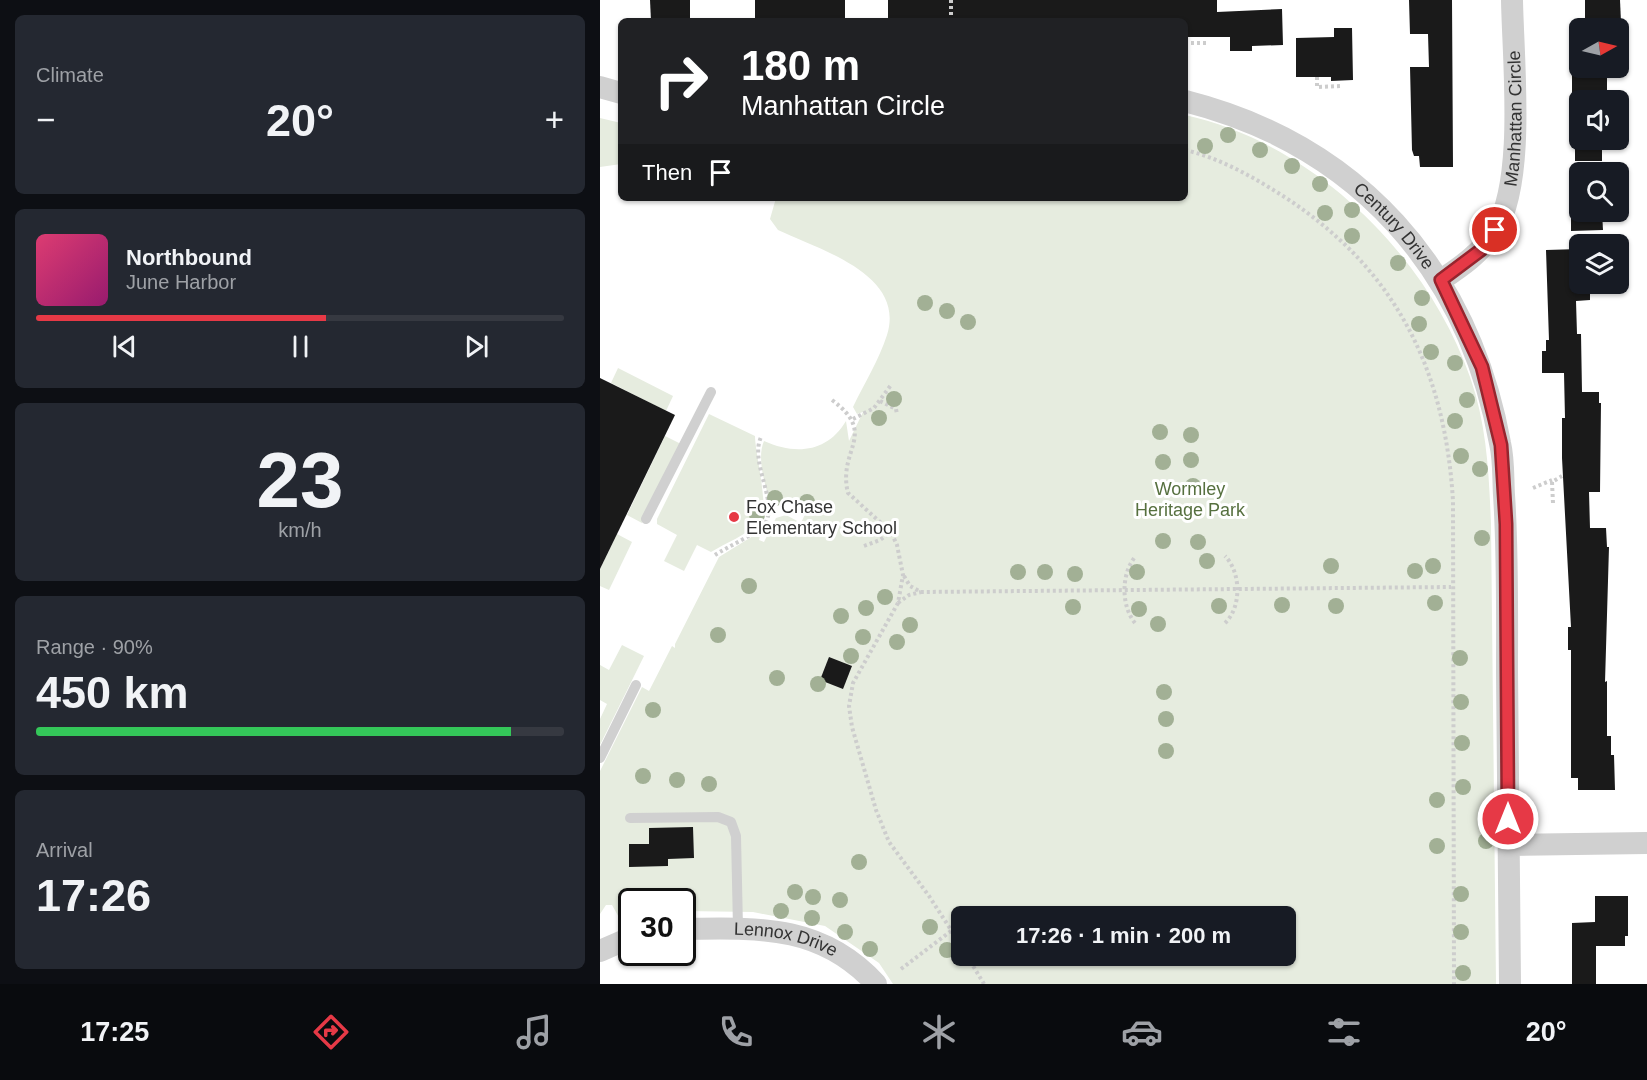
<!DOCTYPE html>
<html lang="en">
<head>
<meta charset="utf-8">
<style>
	body { margin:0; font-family:Arial,sans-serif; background:#242831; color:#f1f3f6; height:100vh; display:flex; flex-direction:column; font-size:22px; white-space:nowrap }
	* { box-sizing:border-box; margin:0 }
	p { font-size:20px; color:#9ea1a6 }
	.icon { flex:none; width:33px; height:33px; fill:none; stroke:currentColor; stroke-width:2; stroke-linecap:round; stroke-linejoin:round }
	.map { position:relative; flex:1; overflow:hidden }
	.sheet { display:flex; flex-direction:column; gap:15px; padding:15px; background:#0d0f14; width:600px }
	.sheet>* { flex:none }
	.guide { position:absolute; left:18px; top:18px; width:570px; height:183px; border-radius:9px; box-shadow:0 2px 4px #0004; background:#202124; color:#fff; overflow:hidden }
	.needle { width:39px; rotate:82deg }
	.fabs { position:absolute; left:969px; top:18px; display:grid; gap:12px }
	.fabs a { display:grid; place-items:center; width:60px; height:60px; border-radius:9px; background:#171b24; box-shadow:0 2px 4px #0004; font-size:30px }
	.speed { position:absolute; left:18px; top:888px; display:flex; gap:12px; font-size:30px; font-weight:700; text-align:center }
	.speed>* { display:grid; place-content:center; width:78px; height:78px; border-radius:50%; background:#171b24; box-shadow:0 2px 4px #0004; line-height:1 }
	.speed .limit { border:3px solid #111; border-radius:9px; background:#fff; color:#111 }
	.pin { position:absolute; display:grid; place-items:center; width:51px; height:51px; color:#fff; margin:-26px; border:3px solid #fff; border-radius:50%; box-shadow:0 2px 6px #0007 }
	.me { position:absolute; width:66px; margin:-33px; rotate:0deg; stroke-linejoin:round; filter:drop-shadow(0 0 4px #0008) }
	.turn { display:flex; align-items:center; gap:21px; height:126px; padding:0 24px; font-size:27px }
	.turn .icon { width:78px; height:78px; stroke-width:2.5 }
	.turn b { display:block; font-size:42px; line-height:51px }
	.then { display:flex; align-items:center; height:57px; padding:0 24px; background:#0003; gap:12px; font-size:22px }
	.big { font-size:45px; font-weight:600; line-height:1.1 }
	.sheet .tile { flex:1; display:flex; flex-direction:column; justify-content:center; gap:9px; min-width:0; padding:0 21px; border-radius:9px; background:#242831 }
	.sheet .dial { align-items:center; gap:0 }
	.dial b { font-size:78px; line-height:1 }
	.song { display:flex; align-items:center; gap:18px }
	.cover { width:72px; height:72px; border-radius:9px; background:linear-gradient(135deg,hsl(340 70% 55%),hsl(320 70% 35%)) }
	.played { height:6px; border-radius:3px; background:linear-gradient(90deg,#e63946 55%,#363941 55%) }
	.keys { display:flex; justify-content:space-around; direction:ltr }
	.heat { display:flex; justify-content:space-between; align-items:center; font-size:33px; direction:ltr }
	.charge { height:9px; border-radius:4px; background:linear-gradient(90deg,#34c759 90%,#363941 0) }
	.trip { position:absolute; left:351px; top:906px; width:345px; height:60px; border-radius:9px; background:#171b24; box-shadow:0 2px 4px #0004; font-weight:600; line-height:60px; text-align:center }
	.tab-bar { display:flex; height:96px; justify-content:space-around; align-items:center; background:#090b0e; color:#9ea1a6 }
	.tab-bar .icon { width:42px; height:42px }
	.tab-bar .on { color:#e63946 }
	.tab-bar b { font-size:27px; color:#f1f3f6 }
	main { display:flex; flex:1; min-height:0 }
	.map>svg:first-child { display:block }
	.green { fill:#e6ecdf; fill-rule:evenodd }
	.building { fill:#1a1a1a }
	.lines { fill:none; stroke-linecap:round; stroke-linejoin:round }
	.path { stroke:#cdcdcd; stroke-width:4; stroke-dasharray:3 3; stroke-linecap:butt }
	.service { stroke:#d0d0d0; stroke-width:10 }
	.minor { stroke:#d0d0d0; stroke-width:22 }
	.tree { fill:#a2b095 }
	.route-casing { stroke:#96252e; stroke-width:15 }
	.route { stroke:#e63946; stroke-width:10 }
	.poi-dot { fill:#e63946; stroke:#fff; stroke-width:2 }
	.labels { text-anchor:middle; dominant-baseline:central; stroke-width:6; stroke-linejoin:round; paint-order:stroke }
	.street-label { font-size:18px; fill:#333; stroke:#fff }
	.park-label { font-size:18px; fill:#56703f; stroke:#fff }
	.poi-label { font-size:18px; fill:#333; stroke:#fff; text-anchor:start }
</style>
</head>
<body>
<main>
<section class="sheet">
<div class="tile"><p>Climate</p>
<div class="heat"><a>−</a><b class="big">20°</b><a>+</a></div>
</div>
<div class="tile">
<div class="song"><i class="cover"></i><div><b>Northbound</b><p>June Harbor</p></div></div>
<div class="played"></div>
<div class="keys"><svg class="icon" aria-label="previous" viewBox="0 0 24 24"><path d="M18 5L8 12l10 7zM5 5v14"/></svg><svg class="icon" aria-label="pause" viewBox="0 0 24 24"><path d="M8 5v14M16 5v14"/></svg><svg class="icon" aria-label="next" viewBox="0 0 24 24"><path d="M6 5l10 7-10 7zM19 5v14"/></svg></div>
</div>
<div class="tile dial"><b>23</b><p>km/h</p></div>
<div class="tile"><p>Range · 90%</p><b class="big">450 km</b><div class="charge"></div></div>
<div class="tile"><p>Arrival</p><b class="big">17:26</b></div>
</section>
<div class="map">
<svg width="1047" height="984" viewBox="0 0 1047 984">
	<rect width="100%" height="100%" fill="#fff"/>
	<g class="green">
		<path d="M585,115C713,143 827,254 870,377C887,425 889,475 891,524L896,984H293L279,963L225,926L153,912L83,911L82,902H32L31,918L21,921L12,905H6L0,914V771L42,687L49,691L72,646L75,648V644L119,557L161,531L159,540L164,542L176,518L186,515L201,523L207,510L188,503L172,507C166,489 156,459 164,441C195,455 227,453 246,421L249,441L263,412L257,414L253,407C264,384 279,360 287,335C306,274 220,250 178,230L170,219L176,198H585ZM362,916H686V956H362Z"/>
		<path d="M0,118L21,123V164L0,167Z"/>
		<path d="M18,368L73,396L66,411L11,383Z"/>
		<path d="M109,414L155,436C155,454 171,512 159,523C146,535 126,543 111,552L97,545L84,571L64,561L77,535L57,524V519Z"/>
		<path d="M65,436L81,444L42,523L27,515Z"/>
		<path d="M17,534L32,542L9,590L0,586V569Z"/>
		<path d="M22,645L44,656L0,745V719L7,704L0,700V665L9,670Z"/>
	</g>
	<g class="building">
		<path d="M50,0H90V21H51Z"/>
		<rect x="155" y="0" width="90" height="21"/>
		<path d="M288,0H617V12L682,9L683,45L652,46V51H630V37H585V21H288Z"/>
		<path d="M809,0H852L853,167H820L819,156H814L812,150L810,67H829L828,34H810Z"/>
		<path d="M985,0H1020L1021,22H985Z"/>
		<path d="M734,28H752L753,80L731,81V77H696V38L734,37Z"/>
		<rect x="972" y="68" width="35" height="26"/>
		<rect x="975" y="140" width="27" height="21"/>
		<path d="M971,212H1002L1003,230L971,231Z"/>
		<path d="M980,249V284H990V300L976,301L977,334H981L982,392H999V403H1001L1000,492H989L990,528H1006L1007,547H1009L1005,682L1007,681V736H1011V755H1014L1015,790H978V778H971V650H968V627H971L962,458V418H965L964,373H942V351H946V340H949L946,250Z"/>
		<path d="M0,378L75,415L0,569Z"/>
		<path d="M229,657L252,666L243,689L220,680Z"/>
		<path d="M93,827L94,858L68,859V866L29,867V844H49V828Z"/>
		<path d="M995,896H1028V936H1025V946H996V984H972V923L995,922Z"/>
	</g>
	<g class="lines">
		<g class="path">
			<path d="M351,0V21"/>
			<path d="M585,43H606"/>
			<path d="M717,77V87L742,86"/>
			<path d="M585,150C620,158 653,177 683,196C796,269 845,369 853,501L854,984"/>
			<path d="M232,400C279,435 237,449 248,493L291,532L297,545L303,575L298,603L253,683L249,706L252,727L276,810L289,842L329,896L362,947"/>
			<path d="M280,401L296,409L297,414"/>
			<path d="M253,419L274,408L291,385"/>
			<path d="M933,488L952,480"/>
			<path d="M953,503L952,482L962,476"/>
			<path d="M264,546L280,540L291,532"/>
			<path d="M115,555C127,547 156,534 164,525C180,504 149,463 161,437"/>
			<path d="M304,576L310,586L321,592L851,587"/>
			<path d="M298,603L309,595L321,592"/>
			<path d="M535,623C521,606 521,574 535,557"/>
			<path d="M625,623C642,607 641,572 625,556"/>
			<path d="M367,956L384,984"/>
			<path d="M301,969L351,931"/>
		</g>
		<g class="service">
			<path d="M46,519L111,392"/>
			<path d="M0,758L36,685"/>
			<path d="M30,818L118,817L131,822L136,836L138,928"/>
		</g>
		<g class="minor">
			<path d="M0,87L21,93"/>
			<path id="s1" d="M585,101C758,145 868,269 900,443C904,460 903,478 904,495C908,554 907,613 907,672C908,776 909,880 910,984"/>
			<path id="s2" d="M841,280C862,266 881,253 895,231C926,181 913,61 912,0"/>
			<path d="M909,845L1047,843"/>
			<path id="s3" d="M82,929C158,928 221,924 276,984"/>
			<path d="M0,951L32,937"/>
		</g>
	</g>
	<g class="tree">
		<circle cx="628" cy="135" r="8"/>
		<circle cx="605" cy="146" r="8"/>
		<circle cx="660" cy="150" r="8"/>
		<circle cx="692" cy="166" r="8"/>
		<circle cx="720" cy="184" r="8"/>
		<circle cx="752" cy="210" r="8"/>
		<circle cx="725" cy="213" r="8"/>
		<circle cx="752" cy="236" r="8"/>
		<circle cx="798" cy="263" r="8"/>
		<circle cx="822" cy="298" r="8"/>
		<circle cx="325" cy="303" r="8"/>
		<circle cx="347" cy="311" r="8"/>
		<circle cx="368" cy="322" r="8"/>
		<circle cx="819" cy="324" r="8"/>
		<circle cx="831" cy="352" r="8"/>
		<circle cx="855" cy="363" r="8"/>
		<circle cx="294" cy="399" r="8"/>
		<circle cx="867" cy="400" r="8"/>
		<circle cx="279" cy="418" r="8"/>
		<circle cx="855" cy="421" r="8"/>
		<circle cx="560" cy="432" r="8"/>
		<circle cx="591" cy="435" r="8"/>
		<circle cx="861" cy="456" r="8"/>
		<circle cx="591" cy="460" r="8"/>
		<circle cx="563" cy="462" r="8"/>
		<circle cx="880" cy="469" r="8"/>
		<circle cx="593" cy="486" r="8"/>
		<circle cx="564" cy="488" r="8"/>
		<circle cx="175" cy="498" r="8"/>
		<circle cx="207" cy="502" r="8"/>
		<circle cx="157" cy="515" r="8"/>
		<circle cx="882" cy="538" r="8"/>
		<circle cx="563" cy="541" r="8"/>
		<circle cx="598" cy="542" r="8"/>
		<circle cx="607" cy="561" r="8"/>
		<circle cx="731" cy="566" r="8"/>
		<circle cx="833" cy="566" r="8"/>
		<circle cx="815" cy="571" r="8"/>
		<circle cx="418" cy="572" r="8"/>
		<circle cx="445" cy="572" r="8"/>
		<circle cx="537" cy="572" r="8"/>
		<circle cx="475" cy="574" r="8"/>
		<circle cx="149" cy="586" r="8"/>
		<circle cx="285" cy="597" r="8"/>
		<circle cx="835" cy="603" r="8"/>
		<circle cx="682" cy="605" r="8"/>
		<circle cx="619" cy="606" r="8"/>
		<circle cx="736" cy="606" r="8"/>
		<circle cx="473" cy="607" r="8"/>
		<circle cx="266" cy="608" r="8"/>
		<circle cx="539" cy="609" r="8"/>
		<circle cx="241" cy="616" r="8"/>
		<circle cx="558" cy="624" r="8"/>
		<circle cx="310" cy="625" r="8"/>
		<circle cx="118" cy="635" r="8"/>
		<circle cx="263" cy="637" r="8"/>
		<circle cx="297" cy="642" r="8"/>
		<circle cx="251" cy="656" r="8"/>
		<circle cx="860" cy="658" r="8"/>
		<circle cx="177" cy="678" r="8"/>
		<circle cx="218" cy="684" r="8"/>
		<circle cx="564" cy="692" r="8"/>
		<circle cx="861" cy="702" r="8"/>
		<circle cx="53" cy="710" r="8"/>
		<circle cx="566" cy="719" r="8"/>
		<circle cx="862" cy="743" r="8"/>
		<circle cx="566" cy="751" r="8"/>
		<circle cx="43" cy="776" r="8"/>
		<circle cx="77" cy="780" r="8"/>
		<circle cx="109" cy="784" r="8"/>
		<circle cx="863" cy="787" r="8"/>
		<circle cx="837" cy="800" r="8"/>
		<circle cx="886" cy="841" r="8"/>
		<circle cx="837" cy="846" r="8"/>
		<circle cx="259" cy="862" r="8"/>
		<circle cx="195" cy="892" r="8"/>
		<circle cx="861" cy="894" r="8"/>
		<circle cx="213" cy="897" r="8"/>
		<circle cx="240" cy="900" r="8"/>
		<circle cx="181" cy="911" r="8"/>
		<circle cx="212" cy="918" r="8"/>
		<circle cx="330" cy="927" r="8"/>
		<circle cx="245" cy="932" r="8"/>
		<circle cx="861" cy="932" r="8"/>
		<circle cx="270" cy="949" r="8"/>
		<circle cx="347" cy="950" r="8"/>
		<circle cx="863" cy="973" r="8"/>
	</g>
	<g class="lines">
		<defs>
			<path id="route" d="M895,230L881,250L841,280L882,367L901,445L906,524L908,819"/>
		</defs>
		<use href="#route" class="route-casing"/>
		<use href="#route" class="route"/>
	</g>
	<circle class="poi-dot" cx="134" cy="517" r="6"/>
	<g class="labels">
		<g class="street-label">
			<text stroke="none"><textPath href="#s2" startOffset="189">Manhattan Circle</textPath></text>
			<text stroke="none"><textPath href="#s1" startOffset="248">Century Drive</textPath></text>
			<text stroke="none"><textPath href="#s3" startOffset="105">Lennox Drive</textPath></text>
		</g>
		<g class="park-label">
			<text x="590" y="489">Wormley<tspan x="590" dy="21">Heritage Park</tspan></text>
		</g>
		<g class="poi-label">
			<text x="146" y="507">Fox Chase<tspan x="146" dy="21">Elementary School</tspan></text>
		</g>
	</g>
</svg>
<div class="fabs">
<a><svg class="needle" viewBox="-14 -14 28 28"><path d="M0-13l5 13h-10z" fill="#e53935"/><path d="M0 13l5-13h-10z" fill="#9ea1a6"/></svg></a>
<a><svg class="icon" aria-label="sound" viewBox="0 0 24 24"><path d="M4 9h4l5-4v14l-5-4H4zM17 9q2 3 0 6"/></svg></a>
<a><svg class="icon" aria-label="search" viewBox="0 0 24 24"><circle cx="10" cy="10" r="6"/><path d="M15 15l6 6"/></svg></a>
<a><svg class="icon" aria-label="layers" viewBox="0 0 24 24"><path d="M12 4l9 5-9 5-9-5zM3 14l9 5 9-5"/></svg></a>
</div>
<div class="speed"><div class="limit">30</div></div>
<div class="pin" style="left:895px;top:230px;background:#d93025"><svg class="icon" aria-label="arrive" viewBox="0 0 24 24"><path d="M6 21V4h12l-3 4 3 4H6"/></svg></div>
<svg class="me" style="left:908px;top:819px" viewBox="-20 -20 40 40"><circle r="17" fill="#e63946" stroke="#fff" stroke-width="3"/><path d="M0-11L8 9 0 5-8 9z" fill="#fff"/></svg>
<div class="trip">17:26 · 1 min · 200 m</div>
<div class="guide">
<div class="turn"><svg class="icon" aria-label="right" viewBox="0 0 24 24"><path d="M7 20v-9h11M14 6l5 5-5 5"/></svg><div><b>180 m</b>Manhattan Circle</div></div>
<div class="then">Then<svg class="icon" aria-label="arrive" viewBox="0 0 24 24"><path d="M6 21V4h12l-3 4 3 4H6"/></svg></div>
</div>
</div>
</main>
<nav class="tab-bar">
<b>17:25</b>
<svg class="icon on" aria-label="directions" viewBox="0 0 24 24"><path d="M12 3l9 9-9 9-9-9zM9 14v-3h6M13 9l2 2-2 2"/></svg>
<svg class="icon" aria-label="music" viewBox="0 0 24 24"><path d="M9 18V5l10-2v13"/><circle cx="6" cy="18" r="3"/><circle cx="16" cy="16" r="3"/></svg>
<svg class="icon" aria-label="phone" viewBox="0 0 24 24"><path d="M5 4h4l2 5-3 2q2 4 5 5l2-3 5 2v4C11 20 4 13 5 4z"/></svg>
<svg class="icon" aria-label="climate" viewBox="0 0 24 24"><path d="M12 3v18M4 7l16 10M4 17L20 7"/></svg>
<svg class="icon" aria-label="car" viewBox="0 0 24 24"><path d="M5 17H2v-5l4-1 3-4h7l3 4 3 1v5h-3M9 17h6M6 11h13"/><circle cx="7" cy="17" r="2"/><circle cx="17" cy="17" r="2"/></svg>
<svg class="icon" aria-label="filters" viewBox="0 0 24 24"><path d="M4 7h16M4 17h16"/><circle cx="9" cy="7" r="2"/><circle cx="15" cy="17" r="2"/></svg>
<b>20°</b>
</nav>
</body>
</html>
